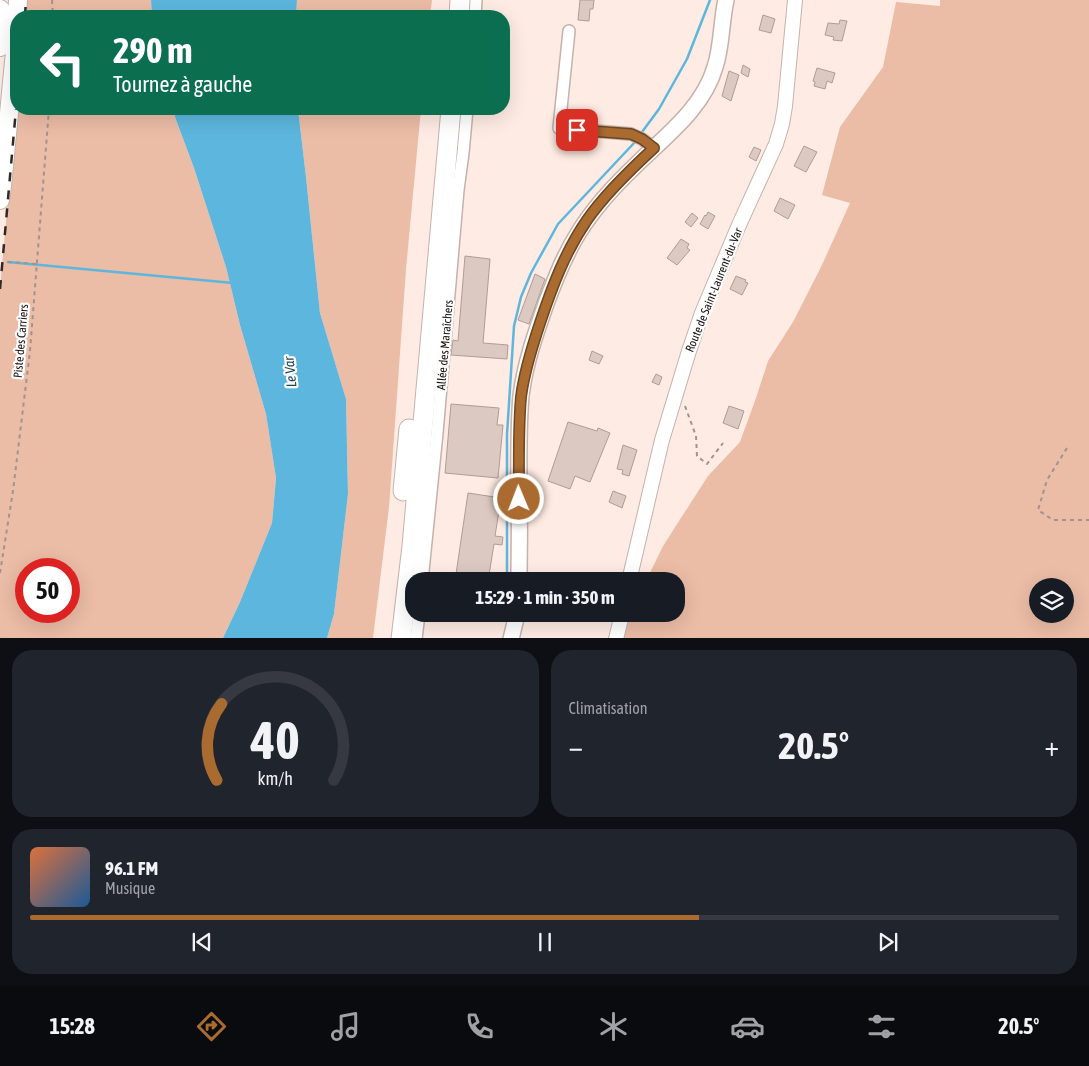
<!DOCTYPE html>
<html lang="fr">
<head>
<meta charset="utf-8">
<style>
	body { margin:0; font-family:"Asap Condensed",sans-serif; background:#20242c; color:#f1f3f6; height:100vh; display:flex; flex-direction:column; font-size:19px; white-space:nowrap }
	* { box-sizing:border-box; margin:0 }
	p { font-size:16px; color:#9ea1a6 }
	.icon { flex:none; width:28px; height:28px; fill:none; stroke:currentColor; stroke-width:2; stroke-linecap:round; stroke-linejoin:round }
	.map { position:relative; height:638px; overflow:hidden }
	.side { display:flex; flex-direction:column; gap:12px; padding:12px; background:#0d0f14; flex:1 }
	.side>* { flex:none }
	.top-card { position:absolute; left:10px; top:10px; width:500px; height:105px; border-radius:20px; box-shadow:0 5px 20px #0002; background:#0b6e4f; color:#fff; overflow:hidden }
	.controls { position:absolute; left:1029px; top:578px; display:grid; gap:10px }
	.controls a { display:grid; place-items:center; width:45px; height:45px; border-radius:50%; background:#171b24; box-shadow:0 5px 20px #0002; font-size:25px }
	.speed { position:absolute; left:15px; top:558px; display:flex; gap:10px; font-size:25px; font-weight:700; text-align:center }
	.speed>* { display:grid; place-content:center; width:65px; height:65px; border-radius:50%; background:#171b24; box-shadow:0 5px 20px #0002; line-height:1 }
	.speed .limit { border:8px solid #d22; background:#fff; color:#111 }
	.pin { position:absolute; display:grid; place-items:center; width:42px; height:42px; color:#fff; margin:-21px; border-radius:10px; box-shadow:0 2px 8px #0006 }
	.me { position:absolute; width:55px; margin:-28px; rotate:359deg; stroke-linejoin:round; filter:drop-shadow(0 0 4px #0008) }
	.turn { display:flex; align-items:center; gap:18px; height:105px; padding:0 20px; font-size:22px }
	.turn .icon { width:65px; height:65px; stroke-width:2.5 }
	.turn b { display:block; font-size:35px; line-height:42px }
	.big { font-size:38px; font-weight:700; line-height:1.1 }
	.side .tile { flex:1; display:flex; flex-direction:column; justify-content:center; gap:8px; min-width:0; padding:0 18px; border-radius:20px; background:#20242c }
	.side .dial { align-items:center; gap:0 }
	.dial svg { height:130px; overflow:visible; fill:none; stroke:#363941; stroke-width:7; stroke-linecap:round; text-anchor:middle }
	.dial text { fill:#f1f3f6; stroke:none }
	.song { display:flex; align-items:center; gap:15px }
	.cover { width:60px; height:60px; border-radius:8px; background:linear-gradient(135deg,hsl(20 70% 55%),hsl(210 70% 35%)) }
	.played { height:5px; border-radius:2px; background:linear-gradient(90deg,#a96b30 65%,#363941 65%) }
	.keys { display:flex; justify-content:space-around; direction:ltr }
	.heat { display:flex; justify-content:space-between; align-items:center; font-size:28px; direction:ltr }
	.side .tiles { flex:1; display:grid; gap:12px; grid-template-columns:1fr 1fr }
	.tile:last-child { grid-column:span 2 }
	.trip { position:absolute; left:405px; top:572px; width:280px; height:50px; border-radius:20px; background:#171b24; box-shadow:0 5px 20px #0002; font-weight:700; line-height:50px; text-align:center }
	.menu { display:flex; height:80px; justify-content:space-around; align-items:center; background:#090b0e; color:#9ea1a6 }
	.menu .icon { width:35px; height:35px }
	.menu .selected { color:#a96b30 }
	.menu b { font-size:22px; color:#f1f3f6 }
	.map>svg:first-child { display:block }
	.green { fill:#ebbca6; fill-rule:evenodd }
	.water { fill:#5db6dd }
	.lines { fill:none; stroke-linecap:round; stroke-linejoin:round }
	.stream { stroke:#5db6dd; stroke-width:2.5 }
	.building { fill:#dccac2; stroke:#ae9d96 }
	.minor-casing { stroke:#c4b2ab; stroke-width:14 }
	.tertiary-casing { stroke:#c4b2ab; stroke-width:16 }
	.secondary-casing { stroke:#c4b2ab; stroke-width:18 }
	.primary-casing { stroke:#c4b2ab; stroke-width:20 }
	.trunk-casing { stroke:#c4b2ab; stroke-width:21 }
	.path { stroke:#a1938e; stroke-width:2; stroke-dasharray:4 4; stroke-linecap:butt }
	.minor { stroke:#fff; stroke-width:11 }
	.tertiary { stroke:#fff; stroke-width:14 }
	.secondary { stroke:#fff; stroke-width:15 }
	.primary { stroke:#fff; stroke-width:18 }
	.trunk { stroke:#fff; stroke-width:19 }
	.rail { stroke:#312926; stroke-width:2.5; stroke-dasharray:9 9; stroke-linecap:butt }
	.route-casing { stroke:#6e461f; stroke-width:12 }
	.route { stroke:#a96b30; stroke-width:9 }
	.labels { text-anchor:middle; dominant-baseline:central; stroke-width:4.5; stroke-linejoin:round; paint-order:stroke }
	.street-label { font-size:12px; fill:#191310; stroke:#fdfdfd }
	.water-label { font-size:14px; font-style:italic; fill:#1b4353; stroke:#fdfdfd }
</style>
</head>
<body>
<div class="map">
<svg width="1089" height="639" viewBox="0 0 1089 639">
	<rect width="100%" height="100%" fill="#feebe3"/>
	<g class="green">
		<path d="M26,0H151L152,16H25Z"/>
		<path d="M297,0H432L430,16H296Z"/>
		<path d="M940,0H1089V638L619,639L631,614H676V581H646L663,546L708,476L740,442L756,398L768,361L793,322L821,267L850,203L822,195L840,127L883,67L896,2L940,6ZM1038,586H1065V614H1038Z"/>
		<path d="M16,109H172L194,168L226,267L240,325L266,414L276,478L272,523L240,602L223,638L0,639V289ZM26,569H69V611H26Z"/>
		<path d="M298,109H421L406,269L389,507L373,638H327L334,614L348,494L346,399L320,313L306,177Z"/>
	</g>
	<g class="water">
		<path d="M151,0H297L296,16H152Z"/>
		<path d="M172,109H298L306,177L320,313L346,399L348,494L334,614L327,638H223L240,602L272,523L276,478L266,414L240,325L226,267L194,168Z"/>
	</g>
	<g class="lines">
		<g class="stream">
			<path d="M642,132L659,109L687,59L710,0"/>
			<path d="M8,262L233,283"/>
			<path d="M507,581V434L514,326L521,297L531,273L558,224L635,142"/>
		</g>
	</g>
	<g class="building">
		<path d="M580,0H594L593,9H590L589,21L578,20Z"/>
		<path d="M763,15L775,19L771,33L759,30Z"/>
		<path d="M840,20L847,21L842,41L833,40L834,37L825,35L828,23L839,24Z"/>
		<path d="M743,65L750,69L748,77L741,73Z"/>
		<path d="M817,68L835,73L832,83L827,81L825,89L814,86L815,82L813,81Z"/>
		<path d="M729,71L739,75L731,101L722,96Z"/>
		<path d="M804,146L817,152L806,172L794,166Z"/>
		<path d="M754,147L761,150L756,161L749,157Z"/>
		<path d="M780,198L795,205L788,219L774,211Z"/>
		<path d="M708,212L715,216L708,229L700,224L705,215L706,216Z"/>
		<path d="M692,213L698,218L691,227L685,222Z"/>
		<path d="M681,239L689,244L687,248L690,250L677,265L667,258Z"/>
		<path d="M465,256L490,259L483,343L508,345L507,359L451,355L453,340L458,341Z"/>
		<path d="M535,274L545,279L529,324L518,320Z"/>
		<path d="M736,276L746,280L745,282L748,283L742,295L730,289Z"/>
		<path d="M592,351L603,356L599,364L589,360Z"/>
		<path d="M656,374L662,377L659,385L652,382Z"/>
		<path d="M451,404L499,408L497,425H503L498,478L445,473Z"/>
		<path d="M729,406L744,411L738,429L723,423Z"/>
		<path d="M568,422L597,431L598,428L610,433L590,482L575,476L570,489L548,481Z"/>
		<path d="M623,445L637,450L629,476L622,474L623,470L617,469Z"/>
		<path d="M613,491L626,496L622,508L609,502Z"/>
		<path d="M468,493L501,498L495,536L503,537L502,545L494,544L488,581H455Z"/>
	</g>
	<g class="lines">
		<defs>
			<g id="minor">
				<path d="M475,16L476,0"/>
				<path d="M569,31L559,128L631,134L642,139L654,148"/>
				<path d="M422,581L437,433L458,190L463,153L467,109"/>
				<path d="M416,639L419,614"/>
			</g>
			<g id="tertiary">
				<path d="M629,581L662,440L689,351L702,313L739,225L776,144L782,124L785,106L795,0"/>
				<path d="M616,639L622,614"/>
			</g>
			<g id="secondary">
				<path d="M519,581C519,553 520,526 519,498C519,464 518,430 521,396C525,363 536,332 547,301C556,277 565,254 579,232C594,208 614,186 635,166C664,137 703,109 715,67C722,46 721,22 726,0"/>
				<path d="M511,639L517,614"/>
			</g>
			<g id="primary">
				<path d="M0,9C9,21 9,35 0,47"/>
				<path d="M17,16L18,0"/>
				<path d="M0,200L2,186L16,41"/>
			</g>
			<g id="trunk">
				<path d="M459,16L460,0"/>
				<path d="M403,491L409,429"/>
				<path d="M401,639L412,546L451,109"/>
			</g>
		</defs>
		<use href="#minor" class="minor-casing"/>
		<use href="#tertiary" class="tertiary-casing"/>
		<use href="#secondary" class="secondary-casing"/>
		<use href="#primary" class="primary-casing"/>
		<use href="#trunk" class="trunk-casing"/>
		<g class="path">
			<path d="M52,0L53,16"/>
			<path d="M8,262L37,264"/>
			<path d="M685,406L696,436L697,456L707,464L723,443"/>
			<path d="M1067,448L1047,480L1038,510L1053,520H1089"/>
			<path d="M0,573L13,491L30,351L49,109"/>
		</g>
		<use href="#minor" class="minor"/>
		<use href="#tertiary" class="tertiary"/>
		<use href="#secondary" class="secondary"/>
		<use href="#primary" class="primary"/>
		<use href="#trunk" class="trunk"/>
		<g class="rail">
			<path d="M25,16L26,0"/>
			<path d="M0,289L16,109"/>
		</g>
	</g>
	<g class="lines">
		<defs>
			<path id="route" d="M519,499C519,465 518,431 521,397C524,372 532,347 540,323C552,287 565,252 587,220C605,194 630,170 654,148L642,139L631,134L577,130"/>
		</defs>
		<use href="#route" class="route-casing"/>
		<use href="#route" class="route"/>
	</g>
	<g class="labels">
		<g class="street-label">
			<text transform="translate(714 290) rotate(-68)">Route de Saint-Laurent-du-Var</text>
			<text transform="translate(21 341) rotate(-85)">Piste des Carriers</text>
			<text transform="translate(445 345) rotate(-85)">Allée des Maraîchers</text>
		</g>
		<g class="water-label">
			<text transform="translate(290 372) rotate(-96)">Le Var</text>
		</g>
	</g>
</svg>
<div class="controls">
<a><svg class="icon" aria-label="layers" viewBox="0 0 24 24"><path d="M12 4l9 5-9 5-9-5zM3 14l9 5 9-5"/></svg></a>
</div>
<div class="speed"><div class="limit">50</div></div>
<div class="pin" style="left:577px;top:130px;background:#d93025"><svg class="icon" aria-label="arrive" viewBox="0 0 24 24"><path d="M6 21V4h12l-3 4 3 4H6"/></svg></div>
<svg class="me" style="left:519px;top:499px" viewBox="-20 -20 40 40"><circle r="17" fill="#a96b30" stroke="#fff" stroke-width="3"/><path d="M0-11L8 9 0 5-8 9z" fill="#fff"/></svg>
<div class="trip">15:29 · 1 min · 350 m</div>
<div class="top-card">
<div class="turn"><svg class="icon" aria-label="left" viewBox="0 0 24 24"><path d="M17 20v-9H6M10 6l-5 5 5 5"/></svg><div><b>290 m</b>Tournez à gauche</div></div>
</div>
</div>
<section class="side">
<div class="tiles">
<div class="tile dial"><svg viewBox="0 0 100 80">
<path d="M14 69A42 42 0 1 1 86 69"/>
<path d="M14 69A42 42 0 0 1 17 22" stroke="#a96b30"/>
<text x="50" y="56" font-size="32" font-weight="700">40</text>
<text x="50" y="72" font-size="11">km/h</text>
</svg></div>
<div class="tile"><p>Climatisation</p>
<div class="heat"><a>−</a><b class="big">20.5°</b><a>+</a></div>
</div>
<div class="tile">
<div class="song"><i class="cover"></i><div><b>96.1 FM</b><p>Musique</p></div></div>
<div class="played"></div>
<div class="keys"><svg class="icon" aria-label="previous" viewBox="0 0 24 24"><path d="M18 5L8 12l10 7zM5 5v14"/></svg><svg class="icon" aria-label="pause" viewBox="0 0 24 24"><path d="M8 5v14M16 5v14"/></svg><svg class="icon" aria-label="next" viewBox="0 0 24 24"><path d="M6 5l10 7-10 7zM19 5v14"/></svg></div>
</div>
</div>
</section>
<nav class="menu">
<b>15:28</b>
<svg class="icon selected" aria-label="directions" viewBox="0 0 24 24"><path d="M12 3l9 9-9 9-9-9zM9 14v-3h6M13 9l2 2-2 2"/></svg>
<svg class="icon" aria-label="music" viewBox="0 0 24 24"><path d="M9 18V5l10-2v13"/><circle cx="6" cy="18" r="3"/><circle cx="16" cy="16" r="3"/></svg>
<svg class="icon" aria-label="phone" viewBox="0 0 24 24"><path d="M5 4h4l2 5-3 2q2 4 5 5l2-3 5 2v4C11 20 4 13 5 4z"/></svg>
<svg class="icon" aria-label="climate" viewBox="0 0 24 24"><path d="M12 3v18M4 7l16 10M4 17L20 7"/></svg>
<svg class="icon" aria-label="car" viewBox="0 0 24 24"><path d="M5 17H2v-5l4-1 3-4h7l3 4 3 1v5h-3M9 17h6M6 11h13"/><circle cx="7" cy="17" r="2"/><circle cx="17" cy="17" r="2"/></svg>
<svg class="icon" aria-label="filters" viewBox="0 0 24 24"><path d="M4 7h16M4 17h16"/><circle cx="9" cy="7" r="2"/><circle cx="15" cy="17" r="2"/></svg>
<b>20.5°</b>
</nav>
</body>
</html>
